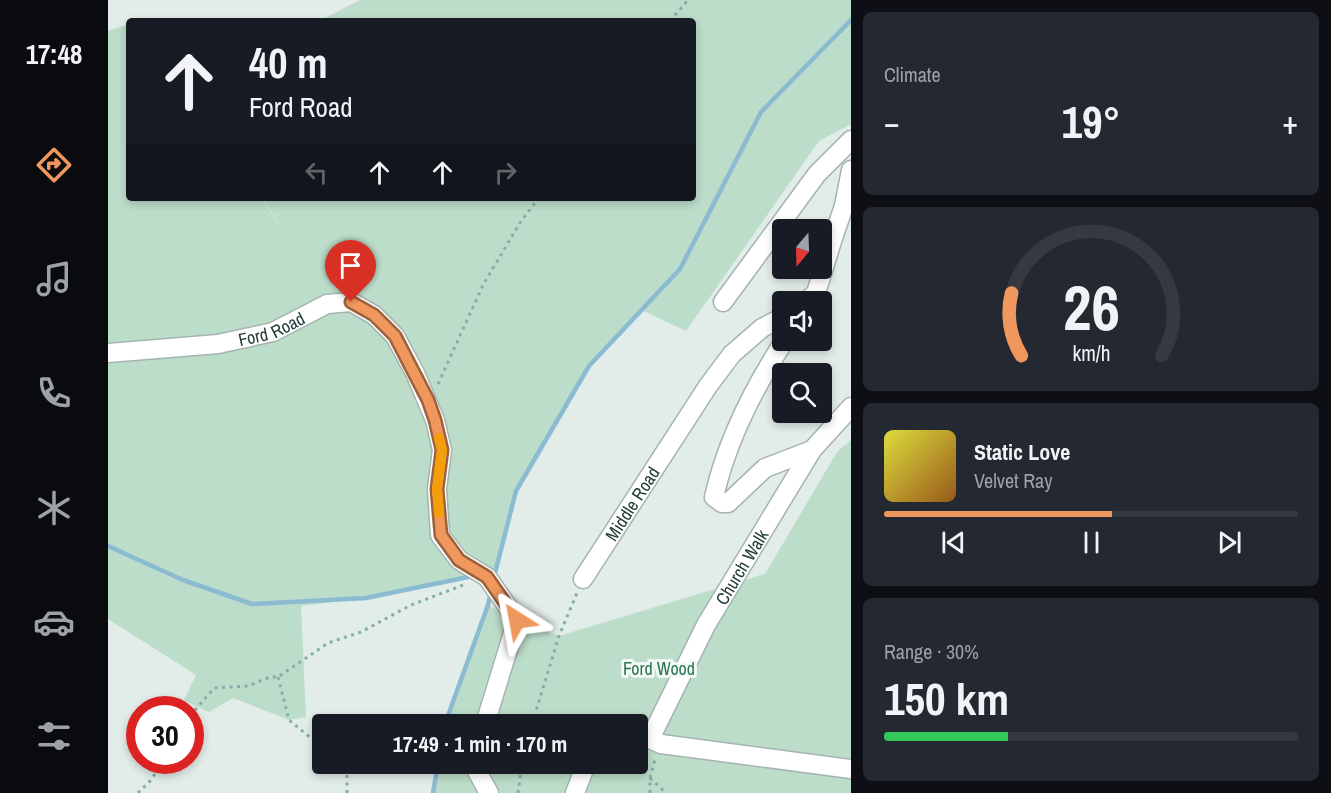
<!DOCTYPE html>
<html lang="en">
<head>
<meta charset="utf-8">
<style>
	body { margin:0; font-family:"Archivo Narrow",sans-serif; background:#242831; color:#f1f3f6; height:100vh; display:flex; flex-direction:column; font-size:22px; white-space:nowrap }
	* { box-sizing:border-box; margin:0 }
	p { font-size:20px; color:#9ea1a6 }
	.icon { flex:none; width:33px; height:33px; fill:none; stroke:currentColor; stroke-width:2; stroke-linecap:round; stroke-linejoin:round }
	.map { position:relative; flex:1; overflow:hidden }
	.panel { display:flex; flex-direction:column; gap:12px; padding:12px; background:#0d0f14; width:480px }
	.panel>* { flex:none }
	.banner { position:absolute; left:18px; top:18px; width:570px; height:183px; border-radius:6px; box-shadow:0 3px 9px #0003; background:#171b24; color:#f1f3f6; overflow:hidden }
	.needle { width:39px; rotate:199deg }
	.fabs { position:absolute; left:664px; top:219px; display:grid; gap:12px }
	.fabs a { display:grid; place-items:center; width:60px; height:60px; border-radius:6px; background:#171b24; box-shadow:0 3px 9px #0003; font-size:30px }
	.speed { position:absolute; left:18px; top:696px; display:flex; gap:12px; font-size:30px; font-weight:700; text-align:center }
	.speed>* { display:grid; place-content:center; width:78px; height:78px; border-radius:50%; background:#171b24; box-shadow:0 3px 9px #0003; line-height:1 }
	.speed .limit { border:9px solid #d22; background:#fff; color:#111 }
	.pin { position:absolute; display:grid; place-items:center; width:51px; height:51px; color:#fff; margin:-62px -26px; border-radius:50% 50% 50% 0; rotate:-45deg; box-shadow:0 0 6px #0007 }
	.pin .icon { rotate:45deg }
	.me { position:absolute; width:66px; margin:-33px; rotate:326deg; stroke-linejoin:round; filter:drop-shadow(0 0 4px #0008) }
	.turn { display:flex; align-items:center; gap:21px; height:126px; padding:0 24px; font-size:27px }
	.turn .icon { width:78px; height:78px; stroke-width:2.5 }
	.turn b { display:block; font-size:42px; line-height:51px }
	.lanes { display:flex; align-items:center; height:57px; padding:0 24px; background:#0003; justify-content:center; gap:30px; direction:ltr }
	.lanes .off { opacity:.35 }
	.big { font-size:45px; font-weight:700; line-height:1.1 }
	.panel .card { flex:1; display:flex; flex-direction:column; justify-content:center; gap:9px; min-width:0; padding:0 21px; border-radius:9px; background:#242831 }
	.panel .dial { align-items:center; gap:0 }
	.dial svg { height:156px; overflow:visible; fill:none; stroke:#363941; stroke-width:7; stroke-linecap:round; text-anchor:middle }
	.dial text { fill:#f1f3f6; stroke:none }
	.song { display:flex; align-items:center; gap:18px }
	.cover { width:72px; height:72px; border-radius:9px; background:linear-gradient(135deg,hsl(60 70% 55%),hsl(30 70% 35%)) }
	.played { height:6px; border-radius:3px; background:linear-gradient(90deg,#f0975d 55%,#363941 55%) }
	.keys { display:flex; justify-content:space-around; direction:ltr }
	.heat { display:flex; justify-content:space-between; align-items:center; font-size:33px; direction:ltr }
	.charge { height:9px; border-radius:4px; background:linear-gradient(90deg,#34c759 30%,#363941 0) }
	.trip { position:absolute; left:204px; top:714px; width:336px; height:60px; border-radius:6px; background:#171b24; box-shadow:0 3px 9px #0003; font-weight:700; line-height:60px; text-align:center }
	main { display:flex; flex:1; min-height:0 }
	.tab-bar { display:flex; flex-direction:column; width:108px; justify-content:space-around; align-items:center; background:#090b0e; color:#9ea1a6 }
	.tab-bar .icon { width:42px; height:42px }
	.tab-bar .current { color:#f0975d }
	.tab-bar b { font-size:27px; color:#f1f3f6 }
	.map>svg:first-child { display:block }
	.green { fill:#bcddca }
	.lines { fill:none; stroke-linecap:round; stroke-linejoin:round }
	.stream { stroke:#8bbbd0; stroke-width:4.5 }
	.minor-casing { stroke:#a5b4b1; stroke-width:21 }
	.path { stroke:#83afa8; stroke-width:3; stroke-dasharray:3 4.5; stroke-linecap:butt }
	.minor { stroke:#fff; stroke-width:18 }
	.route-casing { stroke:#9c623c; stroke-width:15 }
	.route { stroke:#f0975d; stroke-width:10 }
	.slow { stroke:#f59e0b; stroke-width:10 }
	.labels { text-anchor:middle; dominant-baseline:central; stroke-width:6; stroke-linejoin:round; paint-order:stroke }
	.street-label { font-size:18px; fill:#223d3a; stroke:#f3f9f7 }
	.park-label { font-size:18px; fill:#2d7453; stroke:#f3f9f7 }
</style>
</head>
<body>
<main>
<nav class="tab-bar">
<b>17:48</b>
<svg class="icon current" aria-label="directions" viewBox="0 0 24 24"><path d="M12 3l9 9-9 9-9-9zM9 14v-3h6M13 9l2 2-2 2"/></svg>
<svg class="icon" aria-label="music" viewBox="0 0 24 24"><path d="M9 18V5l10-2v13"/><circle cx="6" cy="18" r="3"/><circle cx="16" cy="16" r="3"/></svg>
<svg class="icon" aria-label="phone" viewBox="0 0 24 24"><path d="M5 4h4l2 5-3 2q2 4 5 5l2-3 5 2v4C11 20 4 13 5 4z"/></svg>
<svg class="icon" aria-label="climate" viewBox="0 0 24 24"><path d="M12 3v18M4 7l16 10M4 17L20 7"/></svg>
<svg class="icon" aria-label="car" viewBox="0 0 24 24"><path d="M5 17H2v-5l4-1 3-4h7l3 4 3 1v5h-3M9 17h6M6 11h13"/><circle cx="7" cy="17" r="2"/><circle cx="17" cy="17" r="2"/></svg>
<svg class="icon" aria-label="filters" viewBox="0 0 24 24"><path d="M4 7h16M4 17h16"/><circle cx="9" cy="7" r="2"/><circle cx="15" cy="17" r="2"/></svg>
</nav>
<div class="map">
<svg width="743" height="793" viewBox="0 0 743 793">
	<rect width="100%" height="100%" fill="#e2ece9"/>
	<g class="green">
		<path d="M252,0H743V124L711,141L578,331L536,311L481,366L408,491L387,571L354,561L362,567L359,577L258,598L193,606L198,717L181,720L125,698L101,712L76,700L88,675L0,619V31L21,24V198H154L182,244L155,198H585V21H211Z"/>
		<path d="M743,440V793H325L330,764H530V724H337L380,605L409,620L451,636L657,574L729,452Z"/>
	</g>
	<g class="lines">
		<g class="stream">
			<path d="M0,546L75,580L144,604L258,598L365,576"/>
			<path d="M386,577L408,491L481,366L572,269L653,112L743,20"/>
			<path d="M337,724L380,605L383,591"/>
			<path d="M325,793L330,764"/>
		</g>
		<defs>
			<g id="minor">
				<path d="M736,206L743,170"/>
				<path d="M615,302L709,174L743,140"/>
				<path d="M698,302L708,293L725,238L736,206L743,197"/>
				<path d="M677,340C645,389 619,440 606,497L614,503H620L657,468L704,450"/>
				<path id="s1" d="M0,353L110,344L165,332L219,304L243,302L266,315L287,336L307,373L327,420L334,450L329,489L332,535L351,560L379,577L409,620L377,724"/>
				<path id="s2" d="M475,579L600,386L624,354L654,328L675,317"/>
				<path d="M530,738L542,739L553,744L743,769"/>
				<path id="s3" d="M542,739L598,625L641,554L704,450L743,407"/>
				<path d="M365,764L381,793"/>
				<path d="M467,793L478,764"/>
			</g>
		</defs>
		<use href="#minor" class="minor-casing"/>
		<g class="path">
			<path d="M562,21L580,0"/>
			<path d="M330,384L375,285L413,221L431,198"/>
			<path d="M170,677L181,720L214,747"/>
			<path d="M82,716L106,688L140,686L162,677H170L220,643L253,632L303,605L358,584"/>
			<path d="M424,724L451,636L469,593"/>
			<path d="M542,778L558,793"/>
			<path d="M30,793L43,780L56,760"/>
			<path d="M239,793V764"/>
			<path d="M410,793L414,764"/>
			<path d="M542,793V778L547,759"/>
		</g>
		<use href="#minor" class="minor"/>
	</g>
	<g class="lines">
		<defs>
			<path id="route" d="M243,302L266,315L287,336L320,400L327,420L334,450L329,489L333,535L351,560L379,577L409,620"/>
		</defs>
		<use href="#route" class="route-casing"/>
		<use href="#route" class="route"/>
		<path class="slow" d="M331,513L329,489L334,450L331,438"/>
	</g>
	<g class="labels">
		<g class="street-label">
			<text stroke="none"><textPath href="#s1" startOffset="166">Ford Road</textPath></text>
			<text stroke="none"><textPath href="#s2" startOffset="90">Middle Road</textPath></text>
			<text stroke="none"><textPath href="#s3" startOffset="195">Church Walk</textPath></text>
		</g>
		<g class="park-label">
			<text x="551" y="668">Ford Wood</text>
		</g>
	</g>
</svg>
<div class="fabs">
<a><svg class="needle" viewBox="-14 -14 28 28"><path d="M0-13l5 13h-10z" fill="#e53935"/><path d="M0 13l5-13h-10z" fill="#9ea1a6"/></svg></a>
<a><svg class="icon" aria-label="sound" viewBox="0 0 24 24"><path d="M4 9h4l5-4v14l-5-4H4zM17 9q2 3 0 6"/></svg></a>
<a><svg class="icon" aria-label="search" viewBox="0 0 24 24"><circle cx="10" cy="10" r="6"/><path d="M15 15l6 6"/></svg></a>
</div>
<div class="speed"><div class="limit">30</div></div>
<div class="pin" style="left:243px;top:302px;background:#d93025"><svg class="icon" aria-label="arrive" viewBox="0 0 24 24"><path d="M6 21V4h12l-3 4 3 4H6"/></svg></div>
<svg class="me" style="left:409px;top:620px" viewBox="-20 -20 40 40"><path d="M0-17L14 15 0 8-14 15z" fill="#f0975d" stroke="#fff" stroke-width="4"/></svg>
<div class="trip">17:49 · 1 min · 170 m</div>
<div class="banner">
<div class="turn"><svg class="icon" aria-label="ahead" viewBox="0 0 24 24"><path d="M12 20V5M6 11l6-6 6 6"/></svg><div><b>40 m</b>Ford Road</div></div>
<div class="lanes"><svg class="icon off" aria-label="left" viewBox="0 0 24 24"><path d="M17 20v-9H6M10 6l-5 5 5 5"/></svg><svg class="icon" aria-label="ahead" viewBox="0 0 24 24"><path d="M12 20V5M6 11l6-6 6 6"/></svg><svg class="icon" aria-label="ahead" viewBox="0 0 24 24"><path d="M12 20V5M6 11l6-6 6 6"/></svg><svg class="icon off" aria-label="right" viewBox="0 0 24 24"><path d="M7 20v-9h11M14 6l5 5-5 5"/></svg></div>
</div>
</div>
<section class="panel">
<div class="card"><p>Climate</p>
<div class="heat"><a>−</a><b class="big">19°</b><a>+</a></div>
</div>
<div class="card dial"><svg viewBox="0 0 100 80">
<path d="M14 69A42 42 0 1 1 86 69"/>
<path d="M14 69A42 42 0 0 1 9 37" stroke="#f0975d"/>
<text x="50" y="56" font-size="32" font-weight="700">26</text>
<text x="50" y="72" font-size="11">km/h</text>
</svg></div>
<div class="card">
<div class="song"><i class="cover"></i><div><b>Static Love</b><p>Velvet Ray</p></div></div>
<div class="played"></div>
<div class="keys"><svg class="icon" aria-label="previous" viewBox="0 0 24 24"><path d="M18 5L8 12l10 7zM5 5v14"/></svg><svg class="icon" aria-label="pause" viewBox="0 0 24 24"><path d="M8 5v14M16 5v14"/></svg><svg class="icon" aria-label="next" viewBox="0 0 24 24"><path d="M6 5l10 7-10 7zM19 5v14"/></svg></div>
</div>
<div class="card"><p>Range · 30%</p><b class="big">150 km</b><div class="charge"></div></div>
</section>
</main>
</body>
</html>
